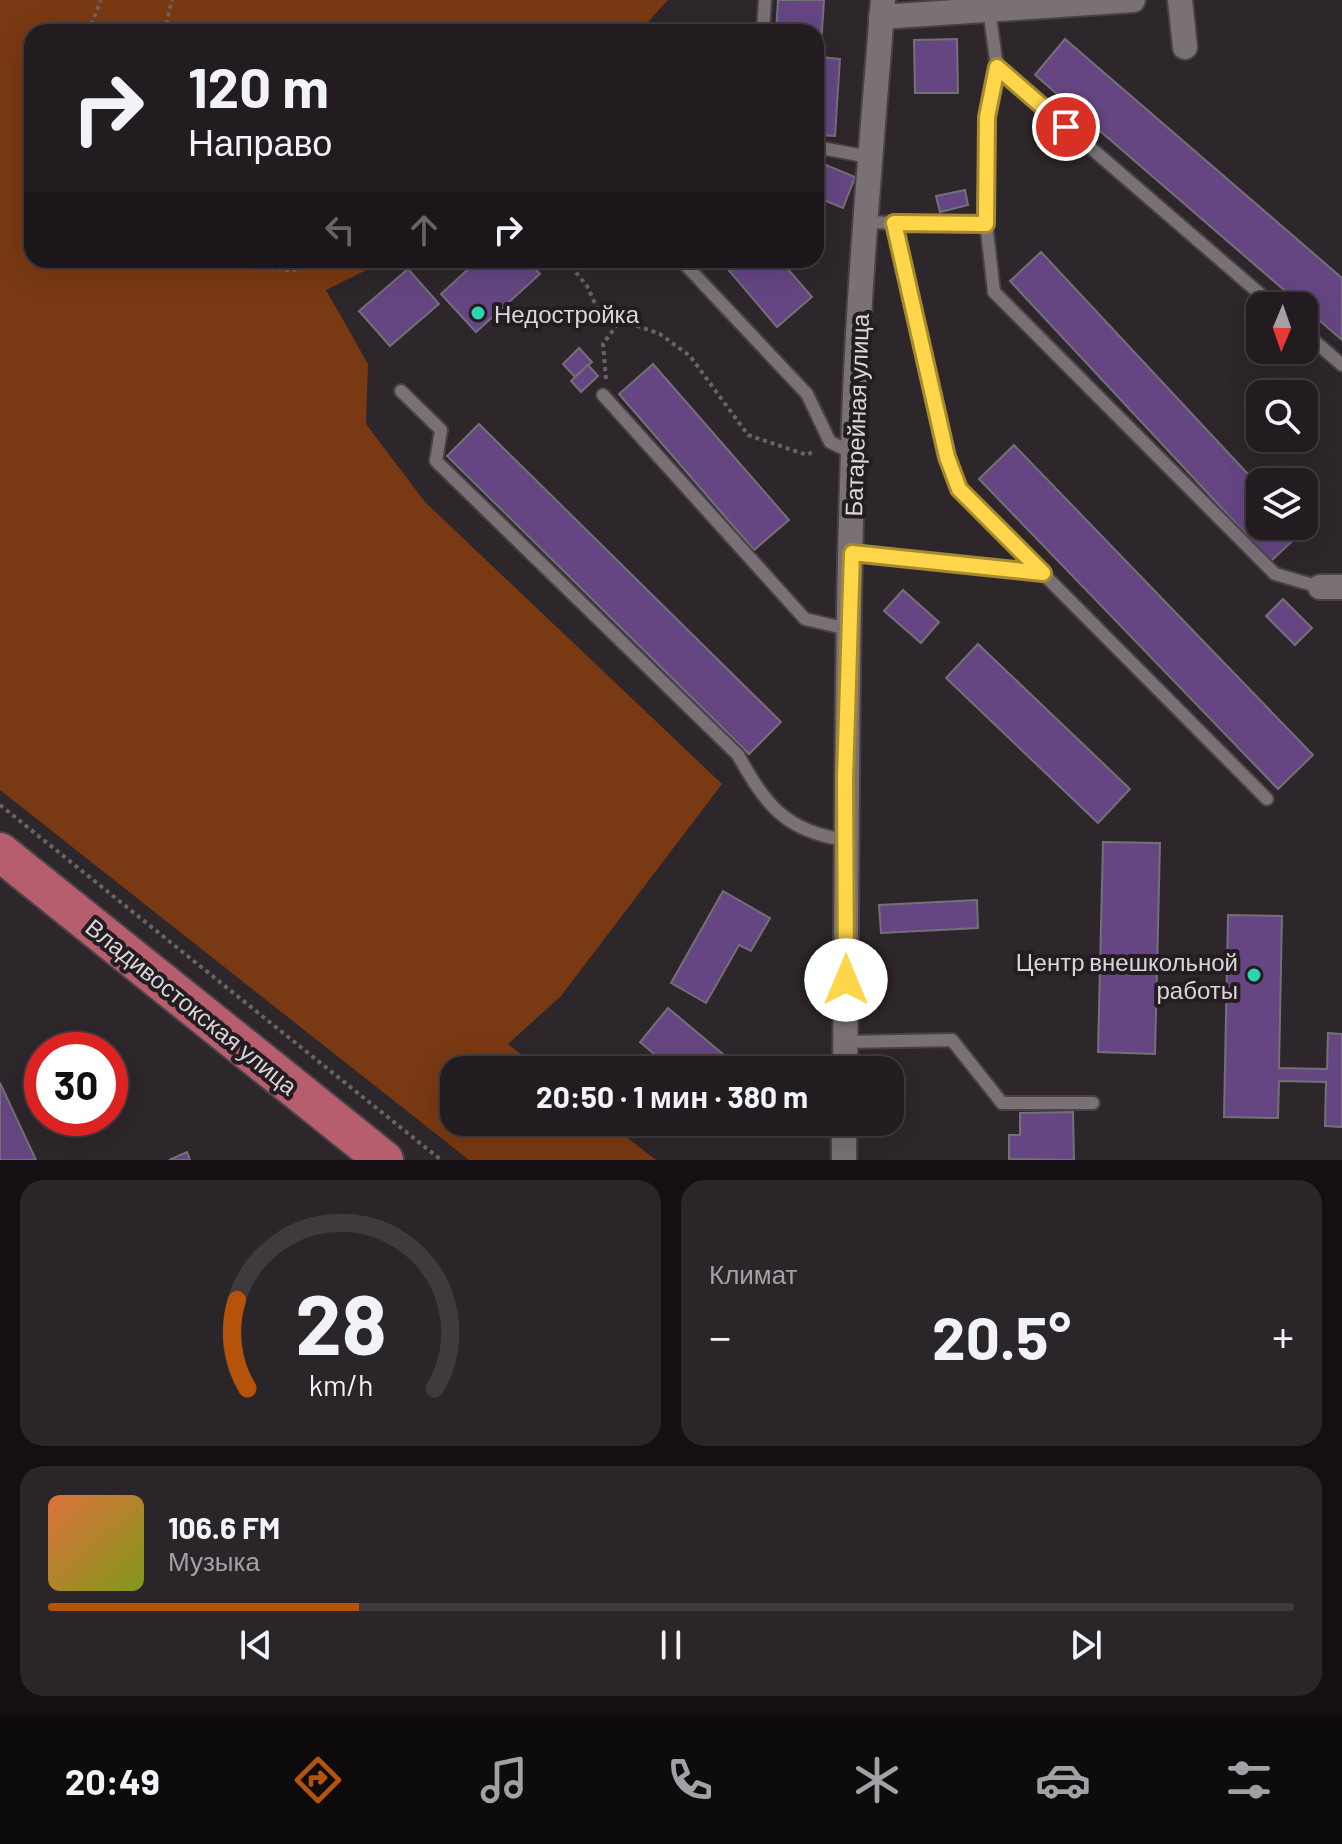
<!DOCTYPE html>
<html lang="ru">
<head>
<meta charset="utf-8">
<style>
	body { margin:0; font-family:Barlow,sans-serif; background:#2a2529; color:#f1f3f6; height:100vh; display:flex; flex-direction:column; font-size:30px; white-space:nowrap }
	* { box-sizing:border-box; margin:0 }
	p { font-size:26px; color:#a2a1a5 }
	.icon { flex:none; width:44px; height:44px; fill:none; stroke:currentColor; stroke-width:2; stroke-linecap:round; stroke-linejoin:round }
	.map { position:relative; height:1160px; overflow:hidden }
	.panel { display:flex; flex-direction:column; gap:20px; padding:20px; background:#130f12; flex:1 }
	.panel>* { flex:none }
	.top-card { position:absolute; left:24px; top:24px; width:800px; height:244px; border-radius:24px; box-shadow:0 8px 32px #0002,0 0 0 2px #3f3a3e; background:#221c20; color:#f1f3f6; overflow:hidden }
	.needle { width:52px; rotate:182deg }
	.buttons { position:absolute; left:1246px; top:292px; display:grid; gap:16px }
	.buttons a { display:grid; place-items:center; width:72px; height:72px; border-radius:16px; background:#221c20; box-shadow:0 8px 32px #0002,0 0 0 2px #3f3a3e; font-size:40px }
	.speed { position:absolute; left:24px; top:1032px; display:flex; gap:16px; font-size:40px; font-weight:700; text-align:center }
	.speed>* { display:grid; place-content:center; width:104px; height:104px; border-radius:50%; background:#221c20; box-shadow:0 8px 32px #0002,0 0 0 2px #3f3a3e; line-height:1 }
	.speed .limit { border:12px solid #d22; background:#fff; color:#111 }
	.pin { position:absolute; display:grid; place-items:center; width:68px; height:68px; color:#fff; margin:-34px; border:4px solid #fff; border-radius:50%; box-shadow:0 2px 8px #0007 }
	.me { position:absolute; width:88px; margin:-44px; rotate:0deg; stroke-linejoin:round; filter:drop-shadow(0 0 6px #0008) }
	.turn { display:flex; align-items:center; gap:28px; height:168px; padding:0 32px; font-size:36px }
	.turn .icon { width:104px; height:104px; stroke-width:2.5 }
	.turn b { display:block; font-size:56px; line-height:68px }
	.lanes { display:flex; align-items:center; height:76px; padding:0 32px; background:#0003; justify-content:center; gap:40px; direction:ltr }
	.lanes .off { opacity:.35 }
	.big { font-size:60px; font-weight:700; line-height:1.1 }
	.panel .card { flex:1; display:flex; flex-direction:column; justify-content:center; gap:12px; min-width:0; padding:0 28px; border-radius:24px; background:#2a2529 }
	.panel .dial { align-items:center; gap:0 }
	.dial svg { height:208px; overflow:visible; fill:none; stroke:#3f3a3e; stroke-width:7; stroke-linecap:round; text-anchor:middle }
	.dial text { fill:#f1f3f6; stroke:none }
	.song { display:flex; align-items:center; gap:24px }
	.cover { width:96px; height:96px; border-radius:12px; background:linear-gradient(135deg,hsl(20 70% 55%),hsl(70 70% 35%)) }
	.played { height:8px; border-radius:4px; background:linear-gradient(90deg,#b45309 25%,#3f3a3e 25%) }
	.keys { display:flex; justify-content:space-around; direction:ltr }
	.heat { display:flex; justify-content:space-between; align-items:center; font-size:44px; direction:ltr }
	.panel .tiles { flex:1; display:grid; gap:20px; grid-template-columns:1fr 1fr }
	.card:last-child { grid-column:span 2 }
	.trip { position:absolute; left:440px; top:1056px; width:464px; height:80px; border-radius:24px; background:#221c20; box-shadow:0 8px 32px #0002,0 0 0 2px #3f3a3e; font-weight:700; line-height:80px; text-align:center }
	.dock { display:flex; height:128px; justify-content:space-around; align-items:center; background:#0e0b0d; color:#a2a1a5 }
	.dock .icon { width:56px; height:56px }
	.dock .on { color:#b45309 }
	.dock b { font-size:36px; color:#f1f3f6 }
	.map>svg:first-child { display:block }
	.forest { fill:#793912 }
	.building { fill:#654683; stroke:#737077; stroke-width:2 }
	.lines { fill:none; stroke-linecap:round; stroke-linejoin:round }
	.lane-casing { stroke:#484246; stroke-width:16 }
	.street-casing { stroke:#484246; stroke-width:28 }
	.primary-casing { stroke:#484246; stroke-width:42 }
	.path { stroke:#696366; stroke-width:4; stroke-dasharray:4 4; stroke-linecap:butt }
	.lane { stroke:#797176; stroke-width:12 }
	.street { stroke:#797176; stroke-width:24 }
	.primary { stroke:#b75e6e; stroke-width:38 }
	.route-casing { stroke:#a68a30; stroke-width:20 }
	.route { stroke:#ffd54a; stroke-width:14 }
	.poi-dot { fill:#2ed4ab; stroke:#231c20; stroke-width:3 }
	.labels { text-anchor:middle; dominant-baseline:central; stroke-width:8; stroke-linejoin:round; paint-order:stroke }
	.poi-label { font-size:24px; fill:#d9d5d8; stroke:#231c20; text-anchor:start }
	.street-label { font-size:24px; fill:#d9d5d8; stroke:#231c20 }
</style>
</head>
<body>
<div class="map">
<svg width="1342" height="1160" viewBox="0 0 1342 1160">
	<rect width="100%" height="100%" fill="#2d262a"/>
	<path class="forest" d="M0,0H668L639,32H32V260H387L326,290L368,364L366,424L425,502L722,784L561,996L508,1044L541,1070H454V1122H607L656,1160H469L0,790Z"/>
	<g class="building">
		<path d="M778,0H824L818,90L816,32H776Z"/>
		<path d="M957,39L958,93H915L914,40Z"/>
		<path d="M1065,39L1342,278V340L1035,75Z"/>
		<path d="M820,57L840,59L835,136L816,135Z"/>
		<path d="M826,165L855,177L843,208L816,197Z"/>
		<path d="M965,190L968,205L940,212L936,196Z"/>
		<path d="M1041,252L1260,487V526H1297L1302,532L1271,561L1010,281Z"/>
		<path d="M478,260H527L540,274L476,332L441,294Z"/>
		<path d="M720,260H780L812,297L777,327Z"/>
		<path d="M408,269L439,304L390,346L359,311Z"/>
		<path d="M579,348L592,362L575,377L563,364Z"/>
		<path d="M653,364L789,520L754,550L619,394Z"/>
		<path d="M588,365L598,376L581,392L571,381Z"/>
		<path d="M479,424L781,722L749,754L447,456Z"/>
		<path d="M1014,445L1313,755L1278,789L979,479Z"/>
		<path d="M903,590L939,622L921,643L884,611Z"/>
		<path d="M1283,599L1312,628L1295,645L1266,616Z"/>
		<path d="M978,644L1130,789L1098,823L946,678Z"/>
		<path d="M1103,842L1160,843L1155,1054L1098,1052Z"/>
		<path d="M723,891L770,918L751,951L739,945L706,1003L671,983Z"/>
		<path d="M977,900L978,928L881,933L879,905Z"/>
		<path d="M1228,915L1282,916L1279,1068L1327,1069L1328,1033L1342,1034V1127L1325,1126L1326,1082L1279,1081L1278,1118L1224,1117Z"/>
		<path d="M668,1008L742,1070H673L640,1042Z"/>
		<path d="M0,1083L36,1160H0Z"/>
		<path d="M1073,1112L1074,1160L1009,1159V1135H1020V1113Z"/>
		<path d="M187,1152L190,1160H169Z"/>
	</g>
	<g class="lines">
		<defs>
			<g id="lane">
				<path d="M989,9L997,67L987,117L984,205L994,292L1275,574L1320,587"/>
				<path d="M763,32L765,0"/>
				<path d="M997,67L1274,306"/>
				<path d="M816,147L869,157"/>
				<path d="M866,222L894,223L947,457L959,489L1267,799"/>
				<path d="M894,223L986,224"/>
				<path d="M681,260L807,394L830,442L853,453"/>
				<path d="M1304,332L1342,365"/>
				<path d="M401,391L441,430L436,461L738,755C766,805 785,831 845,840"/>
				<path d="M603,395L805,619L848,629"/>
				<path d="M852,553L1043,573"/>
				<path d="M845,1042L952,1040L1002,1103H1093"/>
			</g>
			<g id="street">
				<path d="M1180,0L1185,47"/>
				<path d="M881,17L1133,0"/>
				<path d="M1320,587H1342"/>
				<path d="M845,1070C847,864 846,659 853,453C857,302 871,151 883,0"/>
				<path d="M844,1160V1122"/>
			</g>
			<path id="primary" d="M0,852L384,1160"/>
		</defs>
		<use href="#lane" class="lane-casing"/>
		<use href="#street" class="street-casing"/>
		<use href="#primary" class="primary-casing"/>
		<g class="path">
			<path d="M96,32L92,23L101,0"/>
			<path d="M164,32L172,0"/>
			<path d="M243,260V265C260,273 274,264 291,272L307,262L318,260"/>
			<path d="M566,260L587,286L599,312"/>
			<path d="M575,310L599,312L660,334L690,356L748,435L807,455L814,451"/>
			<path d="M606,379L603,344L621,319"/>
			<path d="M0,805L441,1160"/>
		</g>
		<use href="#lane" class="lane"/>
		<use href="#street" class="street"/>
		<use href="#primary" class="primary"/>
	</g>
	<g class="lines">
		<defs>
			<path id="route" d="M846,980L845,779L852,553L1043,573L959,489L947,457L894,223L986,224L987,117L997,67L1066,127"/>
		</defs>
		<use href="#route" class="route-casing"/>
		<use href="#route" class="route"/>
	</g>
	<g class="poi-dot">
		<circle cx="478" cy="313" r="8"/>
		<circle cx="1254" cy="975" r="8"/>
	</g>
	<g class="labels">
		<g class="poi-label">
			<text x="494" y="313">Недостройка</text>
			<text x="1238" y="961" text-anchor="end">Центр внешкольной<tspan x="1238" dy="28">работы</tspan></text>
		</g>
		<g class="street-label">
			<text transform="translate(856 415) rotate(-88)">Батарейная улица</text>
			<text transform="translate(192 1006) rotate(39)">Владивостокская улица</text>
		</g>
	</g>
</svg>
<div class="buttons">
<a><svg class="needle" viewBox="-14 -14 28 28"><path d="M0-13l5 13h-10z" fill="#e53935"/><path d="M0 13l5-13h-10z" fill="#a2a1a5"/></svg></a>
<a><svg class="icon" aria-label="search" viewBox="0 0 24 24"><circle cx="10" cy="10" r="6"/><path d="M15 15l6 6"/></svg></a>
<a><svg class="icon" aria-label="layers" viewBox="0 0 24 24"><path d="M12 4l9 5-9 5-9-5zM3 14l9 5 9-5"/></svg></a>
</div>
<div class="speed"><div class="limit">30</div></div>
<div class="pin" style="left:1066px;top:127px;background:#d93025"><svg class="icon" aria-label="arrive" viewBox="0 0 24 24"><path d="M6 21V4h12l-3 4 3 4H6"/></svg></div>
<svg class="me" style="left:846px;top:980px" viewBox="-20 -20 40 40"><circle r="19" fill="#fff"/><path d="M0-13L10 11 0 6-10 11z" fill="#ffd54a"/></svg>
<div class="trip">20:50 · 1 мин · 380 m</div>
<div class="top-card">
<div class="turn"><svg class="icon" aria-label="right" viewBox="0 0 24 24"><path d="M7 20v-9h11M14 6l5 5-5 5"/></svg><div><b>120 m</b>Направо</div></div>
<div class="lanes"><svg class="icon off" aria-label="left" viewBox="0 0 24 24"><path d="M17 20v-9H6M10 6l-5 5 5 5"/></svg><svg class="icon off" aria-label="ahead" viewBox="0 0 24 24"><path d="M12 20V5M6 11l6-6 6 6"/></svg><svg class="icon" aria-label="right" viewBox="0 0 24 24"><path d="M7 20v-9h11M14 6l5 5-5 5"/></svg></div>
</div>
</div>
<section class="panel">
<div class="tiles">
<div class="card dial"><svg viewBox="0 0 100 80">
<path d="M14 69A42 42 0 1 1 86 69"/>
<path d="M14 69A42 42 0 0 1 10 35" stroke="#b45309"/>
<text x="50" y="56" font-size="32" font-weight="700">28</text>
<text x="50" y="72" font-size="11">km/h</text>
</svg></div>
<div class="card"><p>Климат</p>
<div class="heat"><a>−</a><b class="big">20.5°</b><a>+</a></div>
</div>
<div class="card">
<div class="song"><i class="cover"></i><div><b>106.6 FM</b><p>Музыка</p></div></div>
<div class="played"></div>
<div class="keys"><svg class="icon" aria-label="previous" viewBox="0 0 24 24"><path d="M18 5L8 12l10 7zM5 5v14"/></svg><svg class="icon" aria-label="pause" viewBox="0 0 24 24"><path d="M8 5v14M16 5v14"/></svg><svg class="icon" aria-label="next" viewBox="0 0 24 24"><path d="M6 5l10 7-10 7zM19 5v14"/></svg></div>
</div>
</div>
</section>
<nav class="dock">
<b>20:49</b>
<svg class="icon on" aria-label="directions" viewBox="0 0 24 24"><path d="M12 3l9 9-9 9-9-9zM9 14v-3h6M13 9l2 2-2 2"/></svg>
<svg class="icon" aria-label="music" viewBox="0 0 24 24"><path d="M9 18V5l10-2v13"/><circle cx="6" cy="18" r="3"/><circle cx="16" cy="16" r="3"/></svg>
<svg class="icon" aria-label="phone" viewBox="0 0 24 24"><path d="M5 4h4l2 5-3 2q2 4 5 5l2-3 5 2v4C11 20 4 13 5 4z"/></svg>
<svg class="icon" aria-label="climate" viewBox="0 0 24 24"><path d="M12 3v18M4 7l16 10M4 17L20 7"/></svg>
<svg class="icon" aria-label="car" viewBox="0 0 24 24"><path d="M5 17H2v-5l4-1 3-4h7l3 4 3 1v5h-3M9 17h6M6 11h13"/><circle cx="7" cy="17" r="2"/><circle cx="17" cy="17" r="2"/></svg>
<svg class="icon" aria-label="filters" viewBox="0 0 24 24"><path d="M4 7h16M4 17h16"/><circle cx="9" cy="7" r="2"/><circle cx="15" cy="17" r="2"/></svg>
</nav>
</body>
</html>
